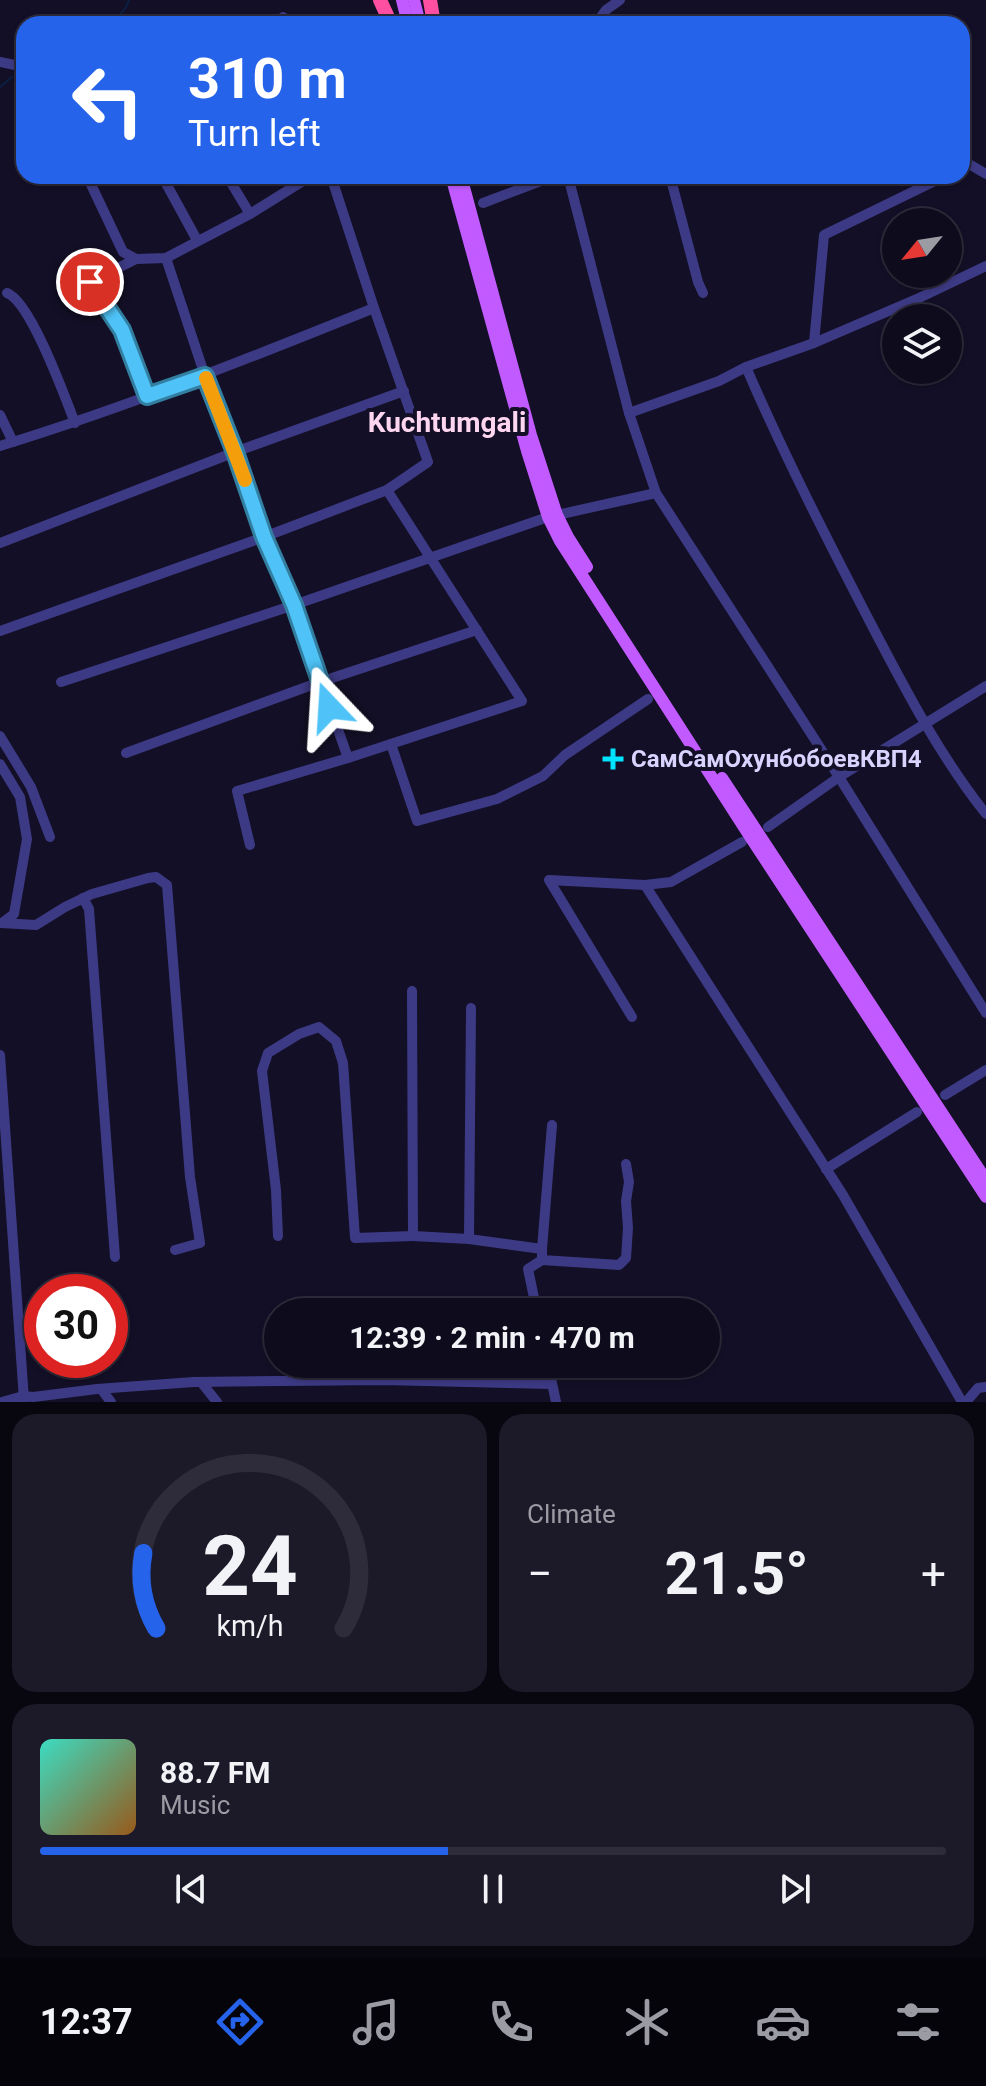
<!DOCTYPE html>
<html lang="en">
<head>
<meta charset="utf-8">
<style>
	body { margin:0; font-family:Roboto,sans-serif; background:#1c1929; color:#f1f3f6; height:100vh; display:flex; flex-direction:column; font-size:30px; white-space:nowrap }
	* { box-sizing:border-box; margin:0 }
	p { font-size:26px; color:#9b9ba3 }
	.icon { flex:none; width:44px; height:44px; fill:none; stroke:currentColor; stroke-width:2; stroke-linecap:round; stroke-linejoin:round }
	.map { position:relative; height:1402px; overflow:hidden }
	.panel { display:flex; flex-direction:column; gap:12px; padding:12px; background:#08060f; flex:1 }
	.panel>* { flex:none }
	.top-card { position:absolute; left:16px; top:16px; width:954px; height:168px; border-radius:24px; box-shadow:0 2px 6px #0004,0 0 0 2px #2e2b3b; background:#2563eb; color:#fff; overflow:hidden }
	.needle { width:52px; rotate:240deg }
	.tools { position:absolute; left:882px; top:208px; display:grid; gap:16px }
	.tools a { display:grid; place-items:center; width:80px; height:80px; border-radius:50%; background:#0e0b1c; box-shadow:0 2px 6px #0004,0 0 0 2px #2e2b3b; font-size:40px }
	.speed { position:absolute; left:24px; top:1274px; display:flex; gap:16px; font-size:40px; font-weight:700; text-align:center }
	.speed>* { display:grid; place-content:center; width:104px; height:104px; border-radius:50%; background:#0e0b1c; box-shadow:0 2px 6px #0004,0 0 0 2px #2e2b3b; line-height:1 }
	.speed .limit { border:12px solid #d22; background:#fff; color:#111 }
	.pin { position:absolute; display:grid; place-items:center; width:68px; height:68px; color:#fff; margin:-34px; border:4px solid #fff; border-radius:50%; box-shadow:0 2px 8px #0007 }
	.me { position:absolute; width:88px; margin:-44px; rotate:340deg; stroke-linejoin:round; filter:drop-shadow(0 0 6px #0008) }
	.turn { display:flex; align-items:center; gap:28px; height:168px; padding:0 40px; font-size:36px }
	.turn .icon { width:104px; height:104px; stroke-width:2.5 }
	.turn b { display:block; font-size:56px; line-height:68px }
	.big { font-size:60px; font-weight:700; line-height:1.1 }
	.panel .tile { flex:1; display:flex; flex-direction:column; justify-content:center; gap:12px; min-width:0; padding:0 28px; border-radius:24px; background:#1c1929 }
	.panel .dial { align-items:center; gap:0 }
	.dial svg { height:208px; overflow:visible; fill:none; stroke:#2e2b3b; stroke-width:7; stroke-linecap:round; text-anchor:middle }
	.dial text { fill:#f1f3f6; stroke:none }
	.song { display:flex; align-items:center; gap:24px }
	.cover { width:96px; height:96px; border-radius:12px; background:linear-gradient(135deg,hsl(170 70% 55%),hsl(30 70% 35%)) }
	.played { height:8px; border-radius:4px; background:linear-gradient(90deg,#2563eb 45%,#2e2b3b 45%) }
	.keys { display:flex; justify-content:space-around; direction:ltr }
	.heat { display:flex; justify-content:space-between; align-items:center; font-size:44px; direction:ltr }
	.panel .tiles { flex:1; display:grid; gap:12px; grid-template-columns:1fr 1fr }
	.tile:last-child { grid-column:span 2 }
	.trip { position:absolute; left:264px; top:1298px; width:456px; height:80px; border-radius:40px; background:#0e0b1c; box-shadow:0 2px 6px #0004,0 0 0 2px #2e2b3b; font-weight:700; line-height:80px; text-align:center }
	.tabs { display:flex; height:128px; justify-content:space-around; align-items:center; background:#06040b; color:#9b9ba3 }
	.tabs .icon { width:56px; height:56px }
	.tabs .selected { color:#2563eb }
	.tabs b { font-size:36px; color:#f1f3f6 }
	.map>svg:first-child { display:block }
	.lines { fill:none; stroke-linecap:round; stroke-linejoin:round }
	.stream { stroke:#0a1f44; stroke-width:2 }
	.minor { stroke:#3d3a85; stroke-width:10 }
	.major { stroke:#c25bff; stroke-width:12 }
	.highway { stroke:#ff4fa3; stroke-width:14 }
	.route-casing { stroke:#337fa1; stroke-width:20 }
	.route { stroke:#4fc3f7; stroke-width:14 }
	.slow { stroke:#f59e0b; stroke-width:14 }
	.poi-dot { fill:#00e5ff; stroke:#130f26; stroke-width:3 }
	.labels { text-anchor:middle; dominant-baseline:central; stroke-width:8; stroke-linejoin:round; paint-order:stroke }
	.poi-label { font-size:24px; font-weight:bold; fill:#d9d4ff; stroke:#130f26; text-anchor:start }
	.quarter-label { font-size:28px; font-weight:bold; fill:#ffd6f0; stroke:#130f26 }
</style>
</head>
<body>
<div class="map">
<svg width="986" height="1402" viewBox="0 0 986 1402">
	<rect width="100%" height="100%" fill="#130f26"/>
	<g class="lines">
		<g class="stream">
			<path d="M113,24L126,7L129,0"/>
			<path d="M0,87L12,77"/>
		</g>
		<g class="minor">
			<path d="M283,17L287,24"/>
			<path d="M596,24L606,10L620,0"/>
			<path d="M0,62L24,67"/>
			<path d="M962,167L969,164L986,174"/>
			<path d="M87,176L123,252L136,259L166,258L250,214L311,176"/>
			<path d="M162,176L197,240"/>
			<path d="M227,176L250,214"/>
			<path d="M331,176L374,308L428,462L387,490"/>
			<path d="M568,176L629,413L656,493L839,777L986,1013"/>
			<path d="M670,176L698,282L703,293"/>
			<path d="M483,203L554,176"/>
			<path d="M166,258L205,376L235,452L264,537L294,605L348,758"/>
			<path d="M136,259L90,282L122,330L147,396"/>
			<path d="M7,293C31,302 65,397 75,423"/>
			<path d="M814,343L824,235L945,176"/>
			<path d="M746,367C783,453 826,537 869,620C904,687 939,755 986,814"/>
			<path d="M629,413L719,381L746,367L814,343L919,298L986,266"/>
			<path d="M0,415L13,442"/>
			<path d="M0,446C127,407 250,358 374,308"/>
			<path d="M0,543L235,452L404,391"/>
			<path d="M0,631L264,537L387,490L522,701L348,758L237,791L250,845"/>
			<path d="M61,682L294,605L548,517L656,493"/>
			<path d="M0,736L31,787L50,837"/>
			<path d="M391,744L417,821L497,799L543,776L565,755L648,699"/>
			<path d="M126,753L320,682L477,630"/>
			<path d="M0,764L20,797L27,839L14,914L2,923"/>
			<path d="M768,827L839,777L986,686"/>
			<path d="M645,885L843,1195L962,1402"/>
			<path d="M83,898L89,909L115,1257"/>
			<path d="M1,923L36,925L65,907L92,894L148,878L156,877L167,885L190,1177L200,1243L175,1250"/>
			<path d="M632,1017L549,880L645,885L671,882L742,842"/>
			<path d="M0,1055L24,1400"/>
			<path d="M945,1095L986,1070"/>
			<path d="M826,1169L917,1112"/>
			<path d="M278,1236L276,1190L262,1071L268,1053L299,1034L319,1027L336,1041L343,1063L355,1238L413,1236L412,991"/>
			<path d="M413,1236L469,1239L471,1008"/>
			<path d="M469,1239L542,1249L552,1125"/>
			<path d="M542,1249V1260L619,1265L626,1258L628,1228L626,1201L629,1182L626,1164"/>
			<path d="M537,1312L528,1269L542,1260"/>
			<path d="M548,1364L556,1402"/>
			<path d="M201,1382L217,1402"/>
			<path d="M101,1389L111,1402"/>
			<path d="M2,1402L23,1396L33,1397L97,1389L194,1382L384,1380L552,1384"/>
			<path d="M966,1402L978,1388L986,1387"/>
		</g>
		<g class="major">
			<path d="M402,0L408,24"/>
			<path d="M414,0L420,24"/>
			<path d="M451,176L527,451L548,517L560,541L749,835L986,1197"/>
			<path d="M461,176L531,435L557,515L568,537L587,567"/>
			<path d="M722,778L986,1180"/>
		</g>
		<g class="highway">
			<path d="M380,0L391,24"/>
			<path d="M430,0L434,24"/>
		</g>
	</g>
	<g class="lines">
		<defs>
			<path id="route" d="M90,282L122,330L147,396L205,376L235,452L264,537L294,605L329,707"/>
		</defs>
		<use href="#route" class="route-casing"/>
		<use href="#route" class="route"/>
		<path class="slow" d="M206,378L245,480"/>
	</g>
	<path class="poi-dot" d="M609 747h8v8h8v8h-8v8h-8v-8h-8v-8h8z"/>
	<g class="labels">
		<g class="poi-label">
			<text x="631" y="759">СамСамОхунбобоевКВП4</text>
		</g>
		<g class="quarter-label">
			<text x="447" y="422">Kuchtumgali</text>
		</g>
	</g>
</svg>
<div class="tools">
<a><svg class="needle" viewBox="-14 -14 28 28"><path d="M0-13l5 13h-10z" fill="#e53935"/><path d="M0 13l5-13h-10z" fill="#9b9ba3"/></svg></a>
<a><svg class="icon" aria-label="layers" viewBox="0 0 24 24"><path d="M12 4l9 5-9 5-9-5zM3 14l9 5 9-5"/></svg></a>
</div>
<div class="speed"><div class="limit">30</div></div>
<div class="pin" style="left:90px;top:282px;background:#d93025"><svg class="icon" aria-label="arrive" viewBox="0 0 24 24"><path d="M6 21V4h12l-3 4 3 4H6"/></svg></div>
<svg class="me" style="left:329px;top:707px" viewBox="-20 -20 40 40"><path d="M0-17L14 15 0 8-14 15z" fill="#4fc3f7" stroke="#fff" stroke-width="4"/></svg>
<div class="trip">12:39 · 2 min · 470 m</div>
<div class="top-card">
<div class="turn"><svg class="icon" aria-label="left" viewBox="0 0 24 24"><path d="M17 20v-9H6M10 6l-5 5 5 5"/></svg><div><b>310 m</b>Turn left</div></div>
</div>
</div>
<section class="panel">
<div class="tiles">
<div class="tile dial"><svg viewBox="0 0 100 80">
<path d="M14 69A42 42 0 1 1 86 69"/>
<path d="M14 69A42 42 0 0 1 9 40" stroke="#2563eb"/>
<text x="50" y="56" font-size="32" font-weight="700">24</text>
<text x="50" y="72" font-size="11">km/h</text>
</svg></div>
<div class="tile"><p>Climate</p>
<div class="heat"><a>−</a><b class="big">21.5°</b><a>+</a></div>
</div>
<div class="tile">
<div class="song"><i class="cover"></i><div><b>88.7 FM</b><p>Music</p></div></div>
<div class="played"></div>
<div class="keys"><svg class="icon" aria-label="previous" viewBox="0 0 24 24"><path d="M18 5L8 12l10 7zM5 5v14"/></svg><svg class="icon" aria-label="pause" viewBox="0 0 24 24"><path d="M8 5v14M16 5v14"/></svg><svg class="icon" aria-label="next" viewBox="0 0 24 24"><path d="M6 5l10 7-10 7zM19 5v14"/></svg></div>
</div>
</div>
</section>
<nav class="tabs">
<b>12:37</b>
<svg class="icon selected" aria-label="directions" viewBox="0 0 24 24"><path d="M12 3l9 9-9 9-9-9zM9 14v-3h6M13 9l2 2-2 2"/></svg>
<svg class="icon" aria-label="music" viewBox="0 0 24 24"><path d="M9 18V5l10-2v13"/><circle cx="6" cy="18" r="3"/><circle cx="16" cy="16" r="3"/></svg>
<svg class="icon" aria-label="phone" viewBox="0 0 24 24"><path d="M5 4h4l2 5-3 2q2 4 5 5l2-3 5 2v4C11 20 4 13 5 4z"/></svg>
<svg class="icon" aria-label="climate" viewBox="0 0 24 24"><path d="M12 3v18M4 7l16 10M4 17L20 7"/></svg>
<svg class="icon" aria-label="car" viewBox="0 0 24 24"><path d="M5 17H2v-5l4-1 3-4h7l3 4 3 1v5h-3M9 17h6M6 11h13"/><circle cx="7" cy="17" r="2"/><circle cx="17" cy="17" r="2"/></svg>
<svg class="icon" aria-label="filters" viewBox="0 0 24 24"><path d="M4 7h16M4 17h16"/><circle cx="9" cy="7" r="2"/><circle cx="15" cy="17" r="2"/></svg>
</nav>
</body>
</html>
